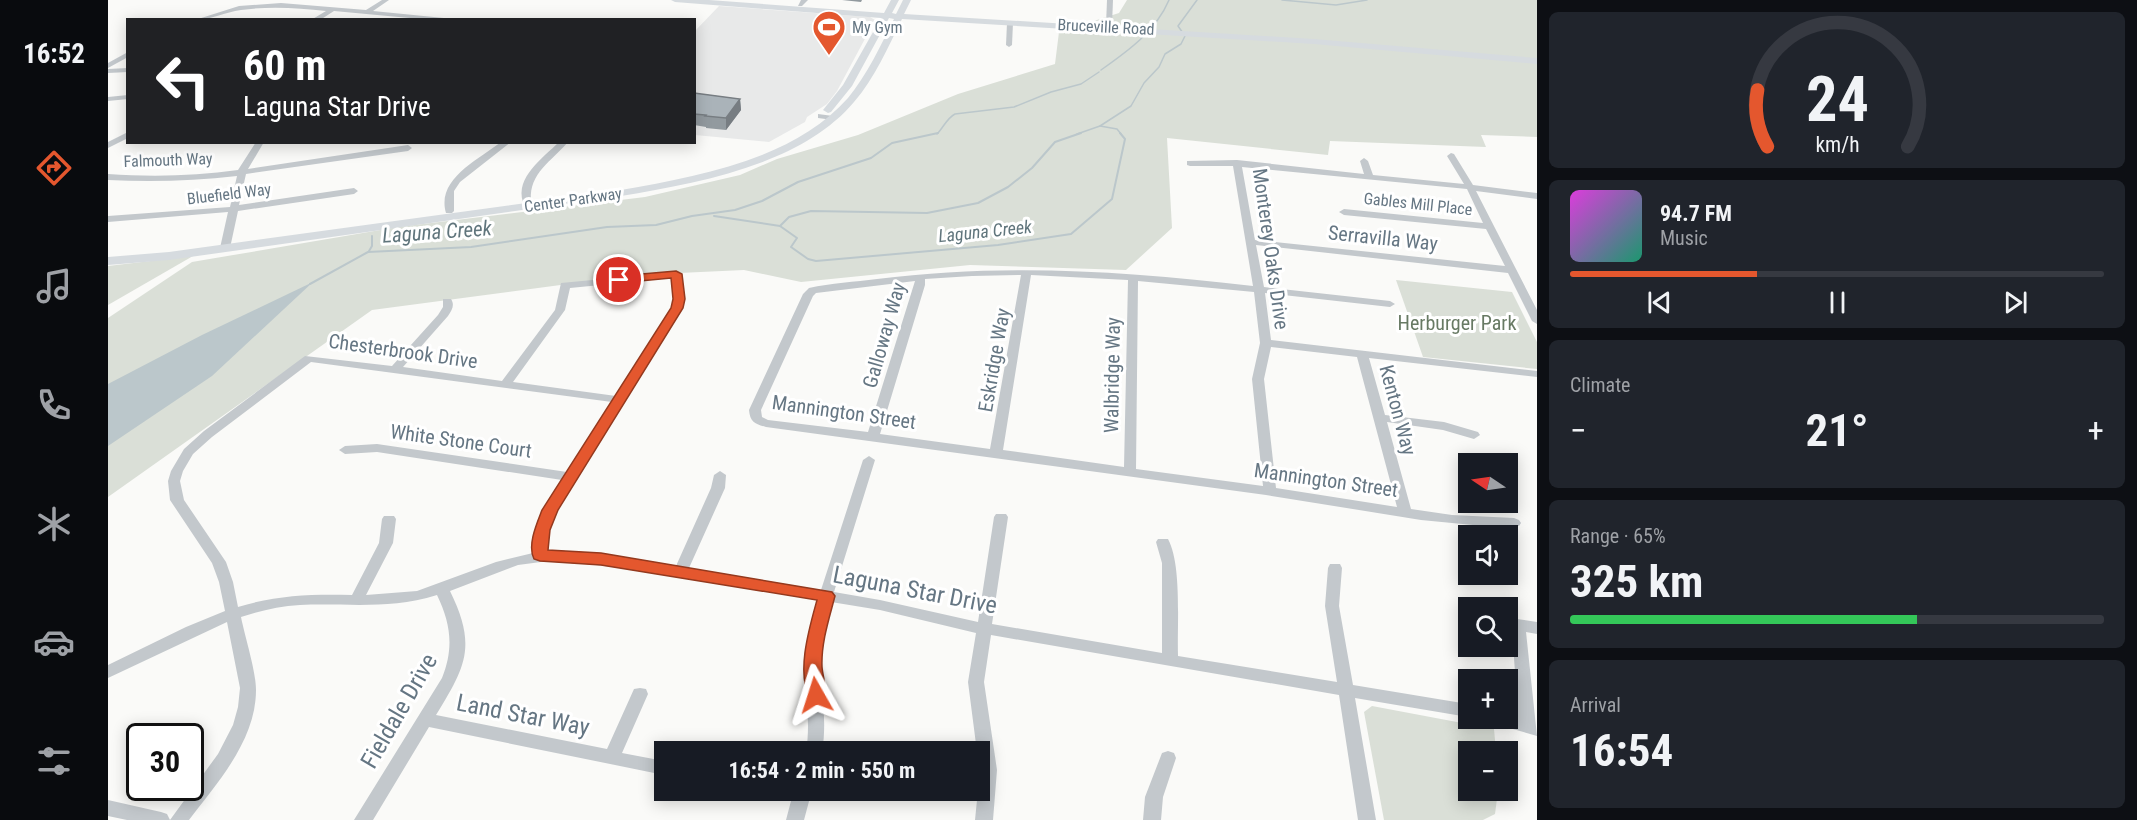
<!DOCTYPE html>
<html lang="en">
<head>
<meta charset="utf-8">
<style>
	body { margin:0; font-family:"Roboto Condensed",sans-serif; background:#20242c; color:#f1f3f6; height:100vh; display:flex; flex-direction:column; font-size:22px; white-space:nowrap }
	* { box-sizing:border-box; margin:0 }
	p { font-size:20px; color:#9ea1a6 }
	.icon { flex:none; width:33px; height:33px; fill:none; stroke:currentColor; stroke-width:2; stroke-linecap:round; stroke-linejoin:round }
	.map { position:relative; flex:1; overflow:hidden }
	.details { display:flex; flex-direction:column; gap:12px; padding:12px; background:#0d0f14; width:600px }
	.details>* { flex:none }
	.banner { position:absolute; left:18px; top:18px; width:570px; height:126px; border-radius:0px; box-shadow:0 3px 15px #0003; background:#202124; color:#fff; overflow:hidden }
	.needle { width:39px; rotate:283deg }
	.fabs { position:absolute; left:1350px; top:453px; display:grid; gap:12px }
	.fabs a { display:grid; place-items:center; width:60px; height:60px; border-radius:0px; background:#171b24; box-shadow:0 3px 15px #0003; font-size:30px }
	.speed { position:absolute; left:18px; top:723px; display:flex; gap:12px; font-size:30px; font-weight:700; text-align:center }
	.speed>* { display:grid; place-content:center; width:78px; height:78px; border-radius:50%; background:#171b24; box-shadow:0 3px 15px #0003; line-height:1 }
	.speed .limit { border:3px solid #111; border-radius:9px; background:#fff; color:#111 }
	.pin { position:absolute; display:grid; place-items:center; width:51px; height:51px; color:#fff; margin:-26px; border:3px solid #fff; border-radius:50%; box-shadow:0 2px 6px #0007 }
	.me { position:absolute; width:66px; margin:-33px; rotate:354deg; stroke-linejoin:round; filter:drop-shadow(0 0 4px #0008) }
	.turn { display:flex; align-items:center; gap:21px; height:126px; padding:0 18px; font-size:27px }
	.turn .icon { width:78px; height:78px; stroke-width:2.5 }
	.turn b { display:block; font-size:42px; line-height:51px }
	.big { font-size:45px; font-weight:700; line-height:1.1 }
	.details .widget { flex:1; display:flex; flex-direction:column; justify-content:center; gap:9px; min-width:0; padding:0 21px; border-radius:9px; background:#20242c }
	.details .dial { align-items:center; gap:0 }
	.dial svg { height:156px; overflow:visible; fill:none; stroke:#363941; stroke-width:7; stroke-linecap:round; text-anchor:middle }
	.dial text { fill:#f1f3f6; stroke:none }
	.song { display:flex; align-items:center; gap:18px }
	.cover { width:72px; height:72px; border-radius:9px; background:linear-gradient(135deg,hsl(300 70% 55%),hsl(160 70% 35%)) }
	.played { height:6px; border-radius:3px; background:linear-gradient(90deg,#e4572e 35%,#363941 35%) }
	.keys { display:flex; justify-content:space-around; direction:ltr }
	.heat { display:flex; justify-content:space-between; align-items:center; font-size:33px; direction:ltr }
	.charge { height:9px; border-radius:4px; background:linear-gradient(90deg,#34c759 65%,#363941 0) }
	.trip { position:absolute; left:546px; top:741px; width:336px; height:60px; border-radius:0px; background:#171b24; box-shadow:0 3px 15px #0003; font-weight:700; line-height:60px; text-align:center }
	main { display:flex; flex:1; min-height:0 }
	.dock { display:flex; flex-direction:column; width:108px; justify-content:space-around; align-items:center; background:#090b0e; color:#9ea1a6 }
	.dock .icon { width:42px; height:42px }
	.dock .on { color:#e4572e }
	.dock b { font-size:27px; color:#f1f3f6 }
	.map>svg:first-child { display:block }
	.built { fill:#e8e9e9 }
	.green { fill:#dadfd7 }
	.water { fill:#bbc7cb }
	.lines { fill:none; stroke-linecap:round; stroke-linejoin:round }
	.stream-far1 { stroke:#bbc7cb; stroke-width:1.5 }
	.stream { stroke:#bbc7cb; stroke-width:2 }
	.minor { fill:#c3c8cc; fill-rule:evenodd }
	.major { fill:#d6dbdf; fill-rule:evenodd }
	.wall { fill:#929a9f }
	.shaded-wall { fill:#777d82 }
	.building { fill:#aab3b9; stroke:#777d82; stroke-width:1.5 }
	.route { fill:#e4572e; stroke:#94391e; stroke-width:1.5 }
	.labels { text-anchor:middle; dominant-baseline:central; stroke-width:6; stroke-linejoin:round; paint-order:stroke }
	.far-poi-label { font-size:16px; fill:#657683; stroke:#fff; text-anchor:start }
	.far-street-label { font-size:16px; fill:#657683; stroke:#fff }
	.far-water-label { font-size:18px; font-style:italic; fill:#60757c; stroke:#fff }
	.street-label { font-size:20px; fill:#657683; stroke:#fff }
	.park-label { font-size:20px; fill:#687a64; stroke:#fff }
	.water-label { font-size:21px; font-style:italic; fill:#60757c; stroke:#fff }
	.near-street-label { font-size:24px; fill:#657683; stroke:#fff }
</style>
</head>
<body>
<main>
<nav class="dock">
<b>16:52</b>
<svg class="icon on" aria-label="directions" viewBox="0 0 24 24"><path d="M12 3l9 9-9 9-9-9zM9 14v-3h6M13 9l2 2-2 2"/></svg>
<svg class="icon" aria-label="music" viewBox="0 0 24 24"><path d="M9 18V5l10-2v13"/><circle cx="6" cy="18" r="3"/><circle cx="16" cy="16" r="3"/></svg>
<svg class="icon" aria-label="phone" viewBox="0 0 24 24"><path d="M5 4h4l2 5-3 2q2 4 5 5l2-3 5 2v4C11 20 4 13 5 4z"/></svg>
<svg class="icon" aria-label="climate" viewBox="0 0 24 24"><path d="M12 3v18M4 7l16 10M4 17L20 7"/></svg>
<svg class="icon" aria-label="car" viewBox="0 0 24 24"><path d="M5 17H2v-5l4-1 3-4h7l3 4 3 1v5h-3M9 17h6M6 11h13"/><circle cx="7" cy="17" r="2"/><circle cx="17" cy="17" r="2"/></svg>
<svg class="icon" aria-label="filters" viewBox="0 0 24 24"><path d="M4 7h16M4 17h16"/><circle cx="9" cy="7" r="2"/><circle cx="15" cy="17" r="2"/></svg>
</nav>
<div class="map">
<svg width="1429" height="820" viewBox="0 0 1429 820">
	<rect width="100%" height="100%" fill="#fafaf8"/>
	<path class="built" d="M611,6L762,17L767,20L729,91L719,104L699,117L697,122L661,142L587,135L586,32Z"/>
	<g class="green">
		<path d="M1019,0H1429V137L1373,135L1378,147L1222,141L1220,155L1059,138L1064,228L1018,270L862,265L693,282L636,270L571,273L460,284L264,310L0,497V318L84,262L290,227L537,197L632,175L669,159L750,135L850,94L947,64L951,32L1011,13Z"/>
		<path d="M85,256L0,305V266Z"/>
		<path d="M1288,280L1404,292L1429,342V369L1315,357Z"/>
		<path d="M1264,706L1386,729L1388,751L1360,752V790L1390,791L1387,814L1375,820H1276L1256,712Z"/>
	</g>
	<path class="water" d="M205,282L104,376L0,446V384L94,335Z"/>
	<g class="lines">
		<g class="stream-far1">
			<path d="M1174,0L1228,5L1259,0"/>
			<path d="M993,70C1020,51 1048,31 1061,0"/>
			<path d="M829,134C835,128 839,118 847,114L906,107L943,92L973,84L991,72"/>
			<path d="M969,134L992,126"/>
			<path d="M1013,134L1009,129L992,126L1023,106L1036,83L1051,67L1057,54L1073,44L1077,36L1070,26L1089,0"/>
		</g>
		<g class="stream">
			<path d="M606,216L672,226L681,217L703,211L819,213L870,203L900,187L924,168L947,142L973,133"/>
			<path d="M672,226L689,238L683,247L700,259L708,261L890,245L963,234L1004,199L1017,139L1012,133"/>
			<path d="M261,251L264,246V236"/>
			<path d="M202,284L260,252L363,247L499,227L548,225L584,216L627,210L654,201L690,182L763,158L784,143L830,133"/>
		</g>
		<g class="minor">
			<path d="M274,0H281L265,11L356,20H323L226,11L212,20H203L218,11C190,8 162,6 133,10C117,12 103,20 87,20L131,6L173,3L258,10Z"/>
			<path d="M693,0H700L694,6H690Z"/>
			<path d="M999,0H1005L1004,25L1001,27L998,25Z"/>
			<path d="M902,21L905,23L904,45L901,47L898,45L899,23Z"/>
			<path d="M20,52V57L0,68V63Z"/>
			<path d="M20,68V72L0,73V69Z"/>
			<path d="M20,95V99L0,101V97Z"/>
			<path d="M710,114L725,116L729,118L725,120L710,118Z"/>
			<path d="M20,132V138L0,148V142Z"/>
			<path d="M148,142H156L140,169L300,145L304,148L300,151L138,174L131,205L246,188L250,191L246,194L130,211L122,248L117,251L112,248L120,212L0,222V216L122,207L129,176C86,181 43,182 0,180V174C44,177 87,176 130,170Z"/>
			<path d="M393,142H403L352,182L346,191V211L344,213H338C328,179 370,160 393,142Z"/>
			<path d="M451,142H460C444,161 421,173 423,200L418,203L415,202C407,177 435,158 451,142Z"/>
			<path d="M1343,153L1346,154L1365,185L1429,193V199L1368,191L1429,310V324L1424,321L1400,273L1148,245L1156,287L1282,301L1287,304L1282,307L1157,293L1163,340L1429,371V377L1261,358L1277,415L1336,422L1370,432L1372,435L1366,439L1335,430L1279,422L1303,509L1344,515L1406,518L1411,520L1413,523L1411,526H1375L1313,520L1158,495L658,427C647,424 642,422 641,410L695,294L701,288C723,283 747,282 769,279C897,263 1017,271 1145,286L1125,166H1082L1079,165V161L1129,160L1256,174L1252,161L1256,158L1260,161L1265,175L1356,184L1339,156ZM1134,167L1359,189L1375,223L1236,209L1231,212L1236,215L1378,229L1397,266L1147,240ZM913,275L882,449L772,434L817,285V279L864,276ZM923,275L1020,280L1016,467L895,450ZM807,281L760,432L660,420L654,417L653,410L705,296L708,293ZM1030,281L1146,292L1152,343L1144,379L1155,486L1028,469ZM1163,347L1249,357L1289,507L1168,488L1156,379Z"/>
			<path d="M569,272L574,275L576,299L574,308L449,510L441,530L439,551L448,550L568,566L603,488L606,475L612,471L618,475L617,488L581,568L713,590L755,460L761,456L767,460L726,592L772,600L870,622L886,517L888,514H898L900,517L884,624L1054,653V563L1048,542L1050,539H1060C1074,565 1069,624 1070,656L1229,682L1217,606L1220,568L1222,564H1232L1234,568L1231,606L1245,685L1360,704V717L1247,698L1268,820H1250L1231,695L883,635L876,682L889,770L885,820H867L870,790H872V752H869L860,682L868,633L772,610L723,602C717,623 712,645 713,667C714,696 719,723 714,752H698C703,722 697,693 697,664C698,642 703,620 709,600L544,572L448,560L410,565L342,591C369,646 358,666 328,715L499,749L526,689L532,688L538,689L540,694L514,753L556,761V775L321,727L265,820H246L334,678C346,648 343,624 329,595C280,610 241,603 192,605C171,606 152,611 133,617C137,637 148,671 148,690C148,740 110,782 81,820H62L110,754L125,725L130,707L132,688L119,622L0,678V665L78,627L117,611L111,582L104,563L62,500L60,481L63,471L76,449L96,431L197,356L284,366L330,315L335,307V299H343C347,305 344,310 340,316L295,367L394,381L447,310L453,283ZM564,278L566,299L564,308L508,396L405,382L457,310L462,288ZM203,362L504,402L459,472L269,444L237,446L231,450L237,454L269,452L454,480C437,507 428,520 425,553L388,562L309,591L258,595L285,543L288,519L286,516H276L274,519L271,543L244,595C204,594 169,595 130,607L125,582L118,562L76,500L72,481L75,471L85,454L104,437Z"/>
			<path d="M1409,619L1429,622V634L1418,632L1429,736L1384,723L1382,718H1400V714L1410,717L1405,643L1402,625L1404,621Z"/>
			<path d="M1060,751L1066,753L1068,758L1055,797L1053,820H1035L1037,797L1054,753Z"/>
			<path d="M660,790H704L696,820H678L683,801L662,795Z"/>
			<path d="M0,800L53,812L59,814L62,820H19L0,816Z"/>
		</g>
		<path class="major" d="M563,0H601L776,13L783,0H791L784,13L788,14L795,0H803L796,14L1206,39L1429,58V64L1206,44L794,19C780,47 767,78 746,102C693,165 590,183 513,196L61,260L0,265V257L61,252L513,190C590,176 685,160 740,98C759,75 773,45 786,19L781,18L744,86L723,112L720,113L715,110L735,85L773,18L567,2Z"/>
	</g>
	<g class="wall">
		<path d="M734,0H754L753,2Z"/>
		<path d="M586,93L632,99L633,110L618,130L598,128V127L586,125Z"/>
	</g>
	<path class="shaded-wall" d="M632,99L633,110L618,130V118Z"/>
	<path class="building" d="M586,93L632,99L618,118L597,116L598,115L586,114Z"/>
	<path class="route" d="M568,271L574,274L577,299L575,308L450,510L442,530L440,550L493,553L724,592L727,596C721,619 713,643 714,667C715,678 720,691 715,700L708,702L702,700C688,672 701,629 709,600L493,565L432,561L426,559C419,545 429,523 434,510L563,308L565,299L563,278L511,283L505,280L511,276Z"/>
	<defs>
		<symbol id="stadium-pin" viewBox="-11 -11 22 30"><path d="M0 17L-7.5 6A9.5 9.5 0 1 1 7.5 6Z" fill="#e4572e" stroke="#fff"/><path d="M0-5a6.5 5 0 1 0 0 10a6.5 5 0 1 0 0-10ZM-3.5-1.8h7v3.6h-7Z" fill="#fff"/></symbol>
	</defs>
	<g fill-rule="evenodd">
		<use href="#stadium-pin" x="702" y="8" width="38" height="52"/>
	</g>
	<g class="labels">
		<g class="far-poi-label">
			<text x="744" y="27">My Gym</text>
		</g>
		<g class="far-street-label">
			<text transform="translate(998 27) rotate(3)">Bruceville Road</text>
			<text transform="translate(60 160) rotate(-2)">Falmouth Way</text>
			<text transform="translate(121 194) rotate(-7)">Bluefield Way</text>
			<text transform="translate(465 200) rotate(-8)">Center Parkway</text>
			<text transform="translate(1310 204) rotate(6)">Gables Mill Place</text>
		</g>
		<g class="far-water-label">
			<text transform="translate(877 231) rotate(-6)">Laguna Creek</text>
		</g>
		<g class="street-label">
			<text transform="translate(1275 238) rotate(6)">Serravilla Way</text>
			<text transform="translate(1163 249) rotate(82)">Monterey Oaks Drive</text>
			<text transform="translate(776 335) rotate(-74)">Galloway Way</text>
			<text transform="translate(295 351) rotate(8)">Chesterbrook Drive</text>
			<text transform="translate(886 360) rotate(-80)">Eskridge Way</text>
			<text transform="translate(1004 375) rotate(-89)">Walbridge Way</text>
			<text transform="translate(1290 410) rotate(75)">Kenton Way</text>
			<text transform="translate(736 412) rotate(8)">Mannington Street</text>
			<text transform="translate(353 441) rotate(8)">White Stone Court</text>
			<text transform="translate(1218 480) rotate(8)">Mannington Street</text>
		</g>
		<g class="park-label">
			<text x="1349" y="323">Herburger Park</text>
		</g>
		<g class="water-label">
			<text transform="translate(329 232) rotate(-4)">Laguna Creek</text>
		</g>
		<g class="near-street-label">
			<text transform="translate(807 590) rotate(11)">Laguna Star Drive</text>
			<text transform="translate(291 711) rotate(-60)">Fieldale Drive</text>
			<text transform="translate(415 715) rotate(11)">Land Star Way</text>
		</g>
	</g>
</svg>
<div class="fabs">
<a><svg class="needle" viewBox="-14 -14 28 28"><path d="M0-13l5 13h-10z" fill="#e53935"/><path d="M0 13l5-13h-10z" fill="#9ea1a6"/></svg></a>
<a><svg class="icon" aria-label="sound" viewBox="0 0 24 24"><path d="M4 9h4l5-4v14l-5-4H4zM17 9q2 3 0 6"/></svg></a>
<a><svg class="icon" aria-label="search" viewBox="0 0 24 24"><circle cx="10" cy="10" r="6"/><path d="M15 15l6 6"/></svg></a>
<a>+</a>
<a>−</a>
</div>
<div class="speed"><div class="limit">30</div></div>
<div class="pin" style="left:511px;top:280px;background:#d93025"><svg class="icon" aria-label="arrive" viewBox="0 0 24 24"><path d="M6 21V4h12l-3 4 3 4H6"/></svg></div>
<svg class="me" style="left:708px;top:695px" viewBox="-20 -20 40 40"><path d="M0-17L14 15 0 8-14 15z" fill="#e4572e" stroke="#fff" stroke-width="4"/></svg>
<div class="trip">16:54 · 2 min · 550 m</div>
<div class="banner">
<div class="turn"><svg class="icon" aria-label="left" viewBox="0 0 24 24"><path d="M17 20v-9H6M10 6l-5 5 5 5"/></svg><div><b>60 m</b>Laguna Star Drive</div></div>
</div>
</div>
<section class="details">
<div class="widget dial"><svg viewBox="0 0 100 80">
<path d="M14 69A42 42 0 1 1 86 69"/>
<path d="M14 69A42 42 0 0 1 9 40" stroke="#e4572e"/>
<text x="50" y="56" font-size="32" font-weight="700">24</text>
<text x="50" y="72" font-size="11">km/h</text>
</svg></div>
<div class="widget">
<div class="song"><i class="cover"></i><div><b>94.7 FM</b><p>Music</p></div></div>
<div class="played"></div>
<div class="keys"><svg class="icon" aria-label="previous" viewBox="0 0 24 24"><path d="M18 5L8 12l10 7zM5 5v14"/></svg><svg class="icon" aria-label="pause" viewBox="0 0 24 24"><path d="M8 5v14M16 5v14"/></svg><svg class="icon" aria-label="next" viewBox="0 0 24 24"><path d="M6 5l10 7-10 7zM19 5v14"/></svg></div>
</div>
<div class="widget"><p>Climate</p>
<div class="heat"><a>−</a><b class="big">21°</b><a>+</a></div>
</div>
<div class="widget"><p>Range · 65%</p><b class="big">325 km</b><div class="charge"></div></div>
<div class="widget"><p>Arrival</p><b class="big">16:54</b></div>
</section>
</main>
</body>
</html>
